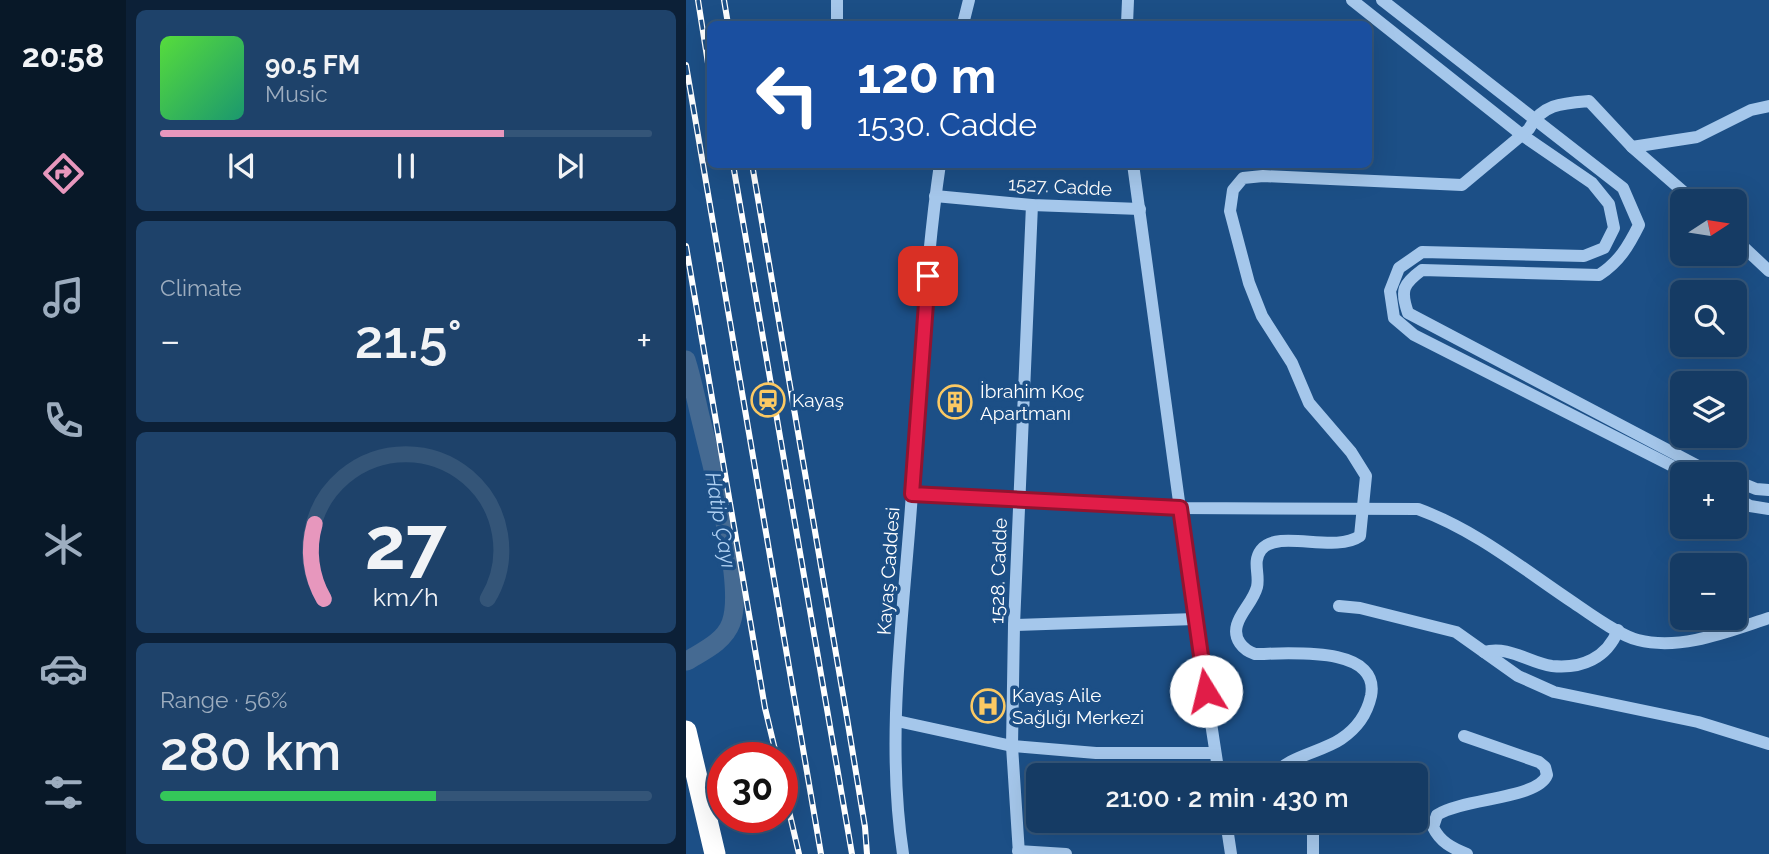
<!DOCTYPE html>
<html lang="en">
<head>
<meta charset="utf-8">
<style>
	body { margin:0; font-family:Raleway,sans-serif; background:#1e426a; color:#f1f3f6; height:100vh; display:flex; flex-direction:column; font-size:26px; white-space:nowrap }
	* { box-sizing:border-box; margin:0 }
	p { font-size:23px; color:#9dadbf }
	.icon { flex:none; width:38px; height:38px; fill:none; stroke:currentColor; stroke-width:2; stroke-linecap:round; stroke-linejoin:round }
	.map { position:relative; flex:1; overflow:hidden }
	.drawer { display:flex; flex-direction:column; gap:10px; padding:10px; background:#0c2037; width:560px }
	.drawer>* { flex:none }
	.banner { position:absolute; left:21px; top:21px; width:665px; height:147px; border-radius:10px; box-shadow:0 7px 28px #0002,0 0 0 2px #345578; background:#1a4fa0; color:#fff; overflow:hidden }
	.needle { width:46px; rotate:78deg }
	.fabs { position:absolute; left:984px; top:189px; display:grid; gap:14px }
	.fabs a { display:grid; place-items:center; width:77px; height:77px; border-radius:10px; background:#153b64; box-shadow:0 7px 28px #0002,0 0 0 2px #345578; font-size:35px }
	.speed { position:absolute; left:21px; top:742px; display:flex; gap:14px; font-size:35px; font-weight:700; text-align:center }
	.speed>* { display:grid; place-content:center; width:91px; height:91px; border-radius:50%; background:#153b64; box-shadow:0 7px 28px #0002,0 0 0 2px #345578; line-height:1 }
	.speed .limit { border:10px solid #d22; background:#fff; color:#111 }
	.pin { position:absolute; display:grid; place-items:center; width:60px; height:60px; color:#fff; margin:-30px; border-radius:14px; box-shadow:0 4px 10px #0006 }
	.me { position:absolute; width:77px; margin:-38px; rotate:351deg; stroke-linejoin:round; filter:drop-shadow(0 0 5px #0008) }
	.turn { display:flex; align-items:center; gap:24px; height:147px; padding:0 35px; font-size:32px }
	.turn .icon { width:91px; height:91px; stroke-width:2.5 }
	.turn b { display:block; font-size:49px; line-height:60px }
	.big { font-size:52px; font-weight:600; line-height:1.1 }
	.drawer .tile { flex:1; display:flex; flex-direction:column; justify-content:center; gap:10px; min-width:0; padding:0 24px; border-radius:10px; background:#1e426a }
	.drawer .dial { align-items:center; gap:0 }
	.dial svg { height:182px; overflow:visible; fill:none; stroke:#345578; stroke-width:7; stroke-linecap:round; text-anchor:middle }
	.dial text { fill:#f1f3f6; stroke:none }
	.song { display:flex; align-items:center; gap:21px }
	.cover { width:84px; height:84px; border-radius:10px; background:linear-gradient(135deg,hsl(110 70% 55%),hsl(160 70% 35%)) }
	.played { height:7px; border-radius:4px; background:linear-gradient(90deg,#e797bd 70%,#345578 70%) }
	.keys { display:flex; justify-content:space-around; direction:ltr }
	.heat { display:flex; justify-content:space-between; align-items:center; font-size:38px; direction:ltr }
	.charge { height:10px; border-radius:5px; background:linear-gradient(90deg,#34c759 56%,#345578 0) }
	.trip { position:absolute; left:340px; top:763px; width:402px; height:70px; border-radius:10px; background:#153b64; box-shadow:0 7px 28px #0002,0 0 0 2px #345578; font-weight:600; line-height:70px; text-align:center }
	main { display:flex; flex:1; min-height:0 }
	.tab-bar { display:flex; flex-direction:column; width:126px; justify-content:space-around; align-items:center; background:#081828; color:#9dadbf }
	.tab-bar .icon { width:49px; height:49px }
	.tab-bar .selected { color:#e797bd }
	.tab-bar b { font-size:32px; color:#f1f3f6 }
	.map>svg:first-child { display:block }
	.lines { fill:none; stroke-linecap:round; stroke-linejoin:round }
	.river { stroke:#456a92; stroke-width:19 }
	.minor { stroke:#a5c7eb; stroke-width:12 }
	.highway { stroke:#fff; stroke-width:21 }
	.rail-casing { stroke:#fff; stroke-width:6 }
	.rail { stroke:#1c4f86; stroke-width:3.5; stroke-dasharray:10; stroke-linecap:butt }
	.route-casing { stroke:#92132f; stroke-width:18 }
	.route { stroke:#e11d48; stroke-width:12 }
	.labels { text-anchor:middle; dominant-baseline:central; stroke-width:7; stroke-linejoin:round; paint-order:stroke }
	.street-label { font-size:19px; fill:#fff; stroke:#1c4f86 }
	.poi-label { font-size:19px; fill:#fff; stroke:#1c4f86; text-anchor:start }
	.water-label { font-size:21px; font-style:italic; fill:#b0d1f3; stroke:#1c4f86 }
</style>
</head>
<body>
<main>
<nav class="tab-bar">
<b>20:58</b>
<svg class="icon selected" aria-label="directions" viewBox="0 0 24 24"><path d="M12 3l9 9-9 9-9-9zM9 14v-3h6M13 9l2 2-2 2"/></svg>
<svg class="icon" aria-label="music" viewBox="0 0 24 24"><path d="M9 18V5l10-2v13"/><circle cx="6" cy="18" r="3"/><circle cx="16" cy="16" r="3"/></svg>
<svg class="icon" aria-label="phone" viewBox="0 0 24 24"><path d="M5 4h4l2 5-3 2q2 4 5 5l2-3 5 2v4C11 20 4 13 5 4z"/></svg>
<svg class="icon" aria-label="climate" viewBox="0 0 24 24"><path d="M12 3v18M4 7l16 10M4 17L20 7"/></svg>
<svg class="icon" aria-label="car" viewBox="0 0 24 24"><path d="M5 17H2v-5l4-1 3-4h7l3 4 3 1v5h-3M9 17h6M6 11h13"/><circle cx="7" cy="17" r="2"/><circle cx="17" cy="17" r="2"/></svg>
<svg class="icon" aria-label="filters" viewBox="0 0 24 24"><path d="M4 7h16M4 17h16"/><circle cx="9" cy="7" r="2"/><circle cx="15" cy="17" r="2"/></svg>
</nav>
<section class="drawer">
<div class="tile">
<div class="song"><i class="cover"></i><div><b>90.5 FM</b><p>Music</p></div></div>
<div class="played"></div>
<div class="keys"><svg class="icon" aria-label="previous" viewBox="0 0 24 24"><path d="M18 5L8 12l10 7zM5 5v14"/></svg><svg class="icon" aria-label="pause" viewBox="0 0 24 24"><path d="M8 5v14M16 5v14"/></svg><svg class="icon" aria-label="next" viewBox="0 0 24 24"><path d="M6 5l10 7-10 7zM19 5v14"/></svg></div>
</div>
<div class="tile"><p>Climate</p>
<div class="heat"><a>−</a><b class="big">21.5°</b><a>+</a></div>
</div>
<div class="tile dial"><svg viewBox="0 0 100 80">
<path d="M14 69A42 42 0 1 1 86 69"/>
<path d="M14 69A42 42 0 0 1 10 36" stroke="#e797bd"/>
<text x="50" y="56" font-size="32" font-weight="700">27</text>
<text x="50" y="72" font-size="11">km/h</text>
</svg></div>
<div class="tile"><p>Range · 56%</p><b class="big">280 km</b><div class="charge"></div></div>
</section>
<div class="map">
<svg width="1083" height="854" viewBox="0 0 1083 854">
	<rect width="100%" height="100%" fill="#1c4f86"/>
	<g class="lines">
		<path class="river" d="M0,360C7,382 11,405 17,428C27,470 59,586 45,623C38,642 17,651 1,661"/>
		<g class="minor">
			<path d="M666,0L836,135L906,183L923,204L928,228L918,248L898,256L736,252L713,268L704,291L708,318L728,335L1002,474"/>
			<path d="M696,0L937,188L953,225C942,247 933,262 913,275L736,270C717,284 714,290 722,313L1014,467L1033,474"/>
			<path d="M151,24V0"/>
			<path d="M277,24L283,0"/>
			<path d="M441,24L442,0"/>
			<path d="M946,147L1011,137L1065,110L1083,106"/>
			<path d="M447,164L509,619L533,775"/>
			<path d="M249,196L346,205L454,209"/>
			<path d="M1048,238L1083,271"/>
			<path d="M1048,480L1070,489L1083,490"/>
			<path d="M226,494L494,508L732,509C790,530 837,569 888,603C904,614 934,636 952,640C995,651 1043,631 1083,618"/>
			<path d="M1048,497L1064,506L1083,509"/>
			<path d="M653,606L674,608L770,632L832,676L868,692L1012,722L1083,744"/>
			<path d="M328,625L509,619"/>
			<path d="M798,652C823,645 843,663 866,666C896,669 921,658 932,630"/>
			<path d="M211,721L326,746L410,753H529"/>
			<path d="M778,736L853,762L859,767L861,775C852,799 778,798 751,815L747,827C754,842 766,848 781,854"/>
			<path d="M589,775C600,757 636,752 655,739C670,729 681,714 685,696C695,644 599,654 569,654C557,650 547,639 551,625C555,611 567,602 571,587C574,574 566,562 575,550C592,528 648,554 674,536L680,476L665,452L623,403L606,363L576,316L563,283L544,211L547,190L557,178L577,176L776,185L843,129C855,104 878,103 903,101L946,147L1008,201"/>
			<path d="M540,821L545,854"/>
			<path d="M615,821L627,831V854"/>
			<path d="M332,851L380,854"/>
			<path d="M217,854C199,735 218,612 226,493C234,384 238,273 254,164"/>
			<path d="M333,854L326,746L328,625L346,205"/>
		</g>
		<path class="highway" d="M0,731L29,854"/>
		<defs>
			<g id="rail">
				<path d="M12,0L24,76"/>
				<path d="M38,0L42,24"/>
				<path d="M0,65L135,854"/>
				<path d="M47,164L166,854"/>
				<path d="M66,164L160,712L179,827L181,854"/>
				<path d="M0,246L79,708L91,758"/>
				<path d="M96,781L113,854"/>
			</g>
		</defs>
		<use href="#rail" class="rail-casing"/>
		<use href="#rail" class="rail"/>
	</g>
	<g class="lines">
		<defs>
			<path id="route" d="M242,276L226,494L494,508L520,691"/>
		</defs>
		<use href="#route" class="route-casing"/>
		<use href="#route" class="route"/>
	</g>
	<defs>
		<symbol id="station-ring" viewBox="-11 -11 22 22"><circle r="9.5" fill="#1c4f86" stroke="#fbc963" stroke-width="1.5"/><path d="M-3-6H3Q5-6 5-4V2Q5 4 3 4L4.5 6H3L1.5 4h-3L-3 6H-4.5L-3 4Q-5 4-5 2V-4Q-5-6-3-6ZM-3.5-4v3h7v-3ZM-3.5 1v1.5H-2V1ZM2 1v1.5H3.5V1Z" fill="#fbc963"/></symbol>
		<symbol id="building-ring" viewBox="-11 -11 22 22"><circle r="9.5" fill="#1c4f86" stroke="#fbc963" stroke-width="1.5"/><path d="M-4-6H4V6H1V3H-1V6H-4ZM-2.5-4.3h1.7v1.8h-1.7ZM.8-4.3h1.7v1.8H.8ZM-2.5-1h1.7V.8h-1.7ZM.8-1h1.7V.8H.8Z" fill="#fbc963"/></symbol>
		<symbol id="hospital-ring" viewBox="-11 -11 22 22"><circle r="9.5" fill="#1c4f86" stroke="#fbc963" stroke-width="1.5"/><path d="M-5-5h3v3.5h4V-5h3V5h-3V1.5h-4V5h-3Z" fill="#fbc963"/></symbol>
	</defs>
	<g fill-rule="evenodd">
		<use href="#station-ring" x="63" y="381" width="38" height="38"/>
		<use href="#building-ring" x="250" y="383" width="38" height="38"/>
		<use href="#hospital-ring" x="283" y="687" width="38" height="38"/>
	</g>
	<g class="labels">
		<g class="street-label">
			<text transform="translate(374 186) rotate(3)">1527. Cadde</text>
			<text transform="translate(202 571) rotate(-86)">Kayaş Caddesi</text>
			<text transform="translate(312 571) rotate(-88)">1528. Cadde</text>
		</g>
		<g class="poi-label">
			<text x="294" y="391">İbrahim Koç<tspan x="294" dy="22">Apartmanı</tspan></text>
			<text x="106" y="400">Kayaş</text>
			<text x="326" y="695">Kayaş Aile<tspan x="326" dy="22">Sağlığı Merkezi</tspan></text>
		</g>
		<g class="water-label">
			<text transform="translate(35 520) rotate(80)">Hatip Çayı</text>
		</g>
	</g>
</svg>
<div class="fabs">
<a><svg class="needle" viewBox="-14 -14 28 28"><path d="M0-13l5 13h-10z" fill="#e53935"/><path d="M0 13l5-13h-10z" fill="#9dadbf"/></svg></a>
<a><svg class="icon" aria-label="search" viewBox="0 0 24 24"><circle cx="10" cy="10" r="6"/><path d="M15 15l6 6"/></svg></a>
<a><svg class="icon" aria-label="layers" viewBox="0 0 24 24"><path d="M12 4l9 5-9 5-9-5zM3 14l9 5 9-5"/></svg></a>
<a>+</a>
<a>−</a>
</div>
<div class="speed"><div class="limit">30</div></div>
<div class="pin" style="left:242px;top:276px;background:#d93025"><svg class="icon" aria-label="arrive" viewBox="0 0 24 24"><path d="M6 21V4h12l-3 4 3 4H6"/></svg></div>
<svg class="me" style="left:520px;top:691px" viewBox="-20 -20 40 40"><circle r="19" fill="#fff"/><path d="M0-13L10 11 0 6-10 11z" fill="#e11d48"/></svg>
<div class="trip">21:00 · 2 min · 430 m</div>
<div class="banner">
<div class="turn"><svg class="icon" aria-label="left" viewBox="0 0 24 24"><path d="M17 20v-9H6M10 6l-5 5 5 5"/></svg><div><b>120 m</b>1530. Cadde</div></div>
</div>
</div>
</main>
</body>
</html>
